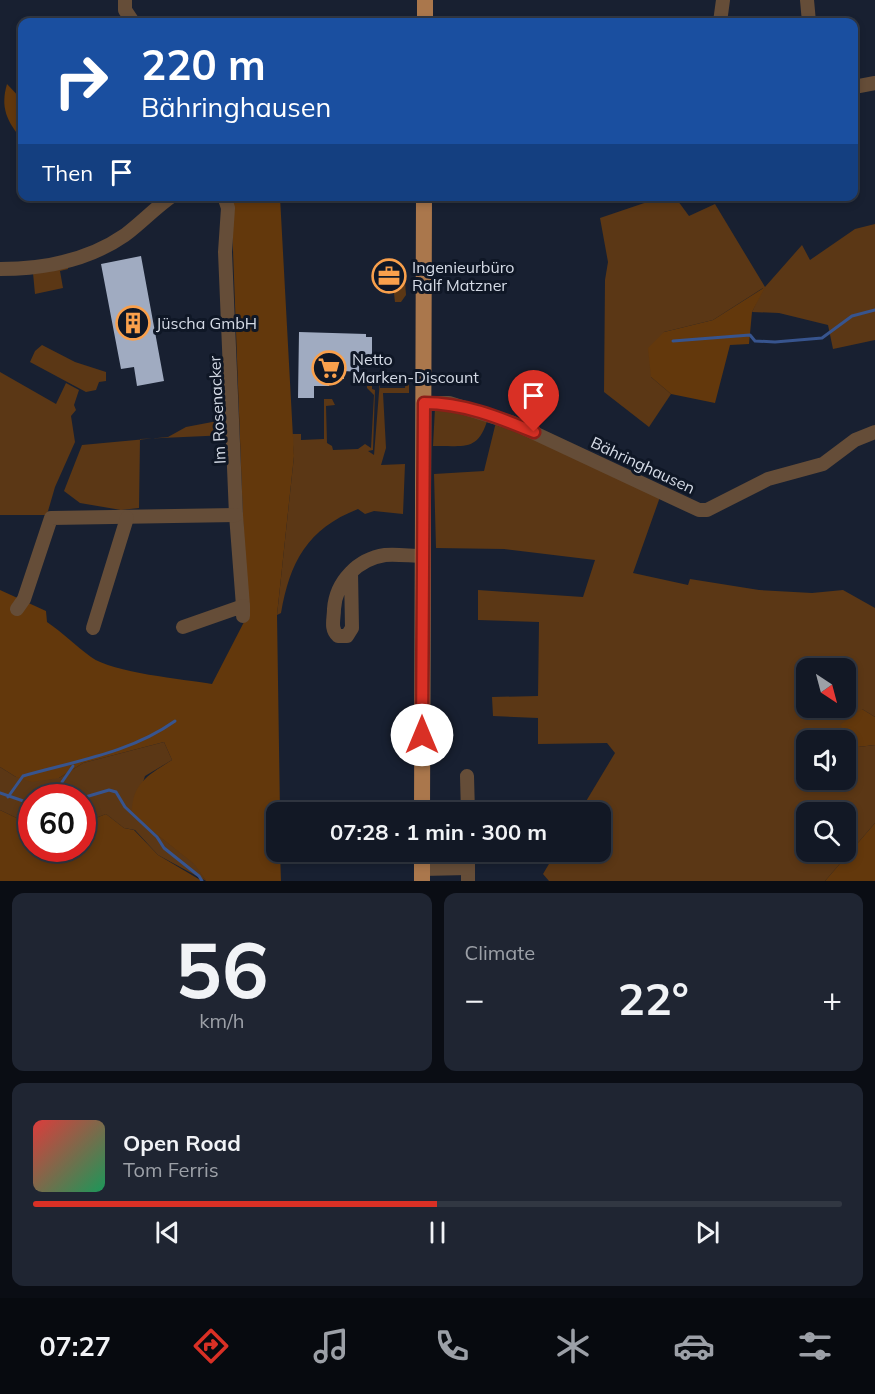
<!DOCTYPE html>
<html lang="en">
<head>
<meta charset="utf-8">
<style>
	body { margin:0; font-family:Mulish,sans-serif; background:#1f2532; color:#f1f3f6; height:100vh; display:flex; flex-direction:column; font-size:22px; white-space:nowrap }
	* { box-sizing:border-box; margin:0 }
	p { font-size:20px; color:#9ca0a7 }
	.icon { flex:none; width:33px; height:33px; fill:none; stroke:currentColor; stroke-width:2; stroke-linecap:round; stroke-linejoin:round }
	.map { position:relative; height:881px; overflow:hidden }
	.side { display:flex; flex-direction:column; gap:12px; padding:12px; background:#0a0d14; flex:1 }
	.side>* { flex:none }
	.top-card { position:absolute; left:18px; top:18px; width:840px; height:183px; border-radius:12px; box-shadow:0 3px 9px #0003,0 0 0 2px #313742; background:#1a4fa0; color:#fff; overflow:hidden }
	.needle { width:39px; rotate:144deg }
	.fabs { position:absolute; left:796px; top:658px; display:grid; gap:12px }
	.fabs a { display:grid; place-items:center; width:60px; height:60px; border-radius:12px; background:#121825; box-shadow:0 3px 9px #0003,0 0 0 2px #313742; font-size:30px }
	.speed { position:absolute; left:18px; top:784px; display:flex; gap:12px; font-size:30px; font-weight:700; text-align:center }
	.speed>* { display:grid; place-content:center; width:78px; height:78px; border-radius:50%; background:#121825; box-shadow:0 3px 9px #0003,0 0 0 2px #313742; line-height:1 }
	.speed .limit { border:9px solid #d22; background:#fff; color:#111 }
	.pin { position:absolute; display:grid; place-items:center; width:51px; height:51px; color:#fff; margin:-62px -26px; border-radius:50% 50% 50% 0; rotate:-45deg; box-shadow:0 0 6px #0007 }
	.pin .icon { rotate:45deg }
	.me { position:absolute; width:66px; margin:-33px; rotate:0deg; stroke-linejoin:round; filter:drop-shadow(0 0 4px #0008) }
	.turn { display:flex; align-items:center; gap:21px; height:126px; padding:0 24px; font-size:27px }
	.turn .icon { width:78px; height:78px; stroke-width:2.5 }
	.turn b { display:block; font-size:42px; line-height:51px }
	.then { display:flex; align-items:center; height:57px; padding:0 24px; background:#0003; gap:12px; font-size:22px }
	.big { font-size:45px; font-weight:700; line-height:1.1 }
	.side .tile { flex:1; display:flex; flex-direction:column; justify-content:center; gap:9px; min-width:0; padding:0 21px; border-radius:12px; background:#1f2532 }
	.side .dial { align-items:center; gap:0 }
	.dial b { font-size:78px; line-height:1 }
	.song { display:flex; align-items:center; gap:18px }
	.cover { width:72px; height:72px; border-radius:9px; background:linear-gradient(135deg,hsl(0 70% 55%),hsl(150 70% 35%)) }
	.played { height:6px; border-radius:3px; background:linear-gradient(90deg,#d93025 50%,#313742 50%) }
	.keys { display:flex; justify-content:space-around; direction:ltr }
	.heat { display:flex; justify-content:space-between; align-items:center; font-size:33px; direction:ltr }
	.side .tiles { flex:1; display:grid; gap:12px; grid-template-columns:1fr 1fr }
	.tile:last-child { grid-column:span 2 }
	.trip { position:absolute; left:266px; top:802px; width:345px; height:60px; border-radius:12px; background:#121825; box-shadow:0 3px 9px #0003,0 0 0 2px #313742; font-weight:700; line-height:60px; text-align:center }
	.tabs { display:flex; height:96px; justify-content:space-around; align-items:center; background:#070a0f; color:#9ca0a7 }
	.tabs .icon { width:42px; height:42px }
	.tabs .selected { color:#d93025 }
	.tabs b { font-size:27px; color:#f1f3f6 }
	.map>svg:first-child { display:block }
	.green { fill:#5b3715; fill-rule:evenodd }
	.forest { fill:#63380c }
	.lines { fill:none; stroke-linecap:round; stroke-linejoin:round }
	.stream { stroke:#37548e; stroke-width:3 }
	.building { fill:#a0abc1 }
	.minor { stroke:#654d38; stroke-width:14 }
	.major { stroke:#aa774c; stroke-width:16 }
	.route-casing { stroke:#8d1f18; stroke-width:15 }
	.route { stroke:#d93025; stroke-width:10 }
	.labels { text-anchor:middle; dominant-baseline:central; stroke-width:6; stroke-linejoin:round; paint-order:stroke }
	.poi-label { font-size:16px; fill:#d5dbe6; stroke:#0f1726; text-anchor:start }
	.street-label { font-size:16px; fill:#d5dbe6; stroke:#0f1726 }
</style>
</head>
<body>
<div class="map">
<svg width="875" height="881" viewBox="0 0 875 881">
	<rect width="100%" height="100%" fill="#182031"/>
	<g class="green">
		<path d="M662,197H675L689,216L715,204L765,287L802,245L810,260L855,229L875,224V340L833,349L828,325L779,313L752,312L763,288L713,320L664,332L651,377L671,394L649,427L604,392L605,280L608,262L600,218Z"/>
		<path d="M68,266V269L60,271L63,288L35,294L33,273Z"/>
		<path d="M404,267L406,295L401,302H395L391,268Z"/>
		<path d="M42,345L75,362L106,372V381L99,382L96,390L86,392L30,362L35,351Z"/>
		<path d="M0,372L56,404L66,383L79,390L74,405L76,410L71,416L75,442L55,487L46,518L45,515H0Z"/>
		<path d="M380,380V388H405L406,380H409V393H383L386,448L381,465L405,464L403,514L374,511L365,514L358,509C307,529 290,562 281,613L277,615L294,456L292,434H301V440L324,439V399H332L335,405L326,406L327,443L332,446L333,450L358,449L365,444L371,448L374,395L367,388V386H372V389L375,390L373,450L368,451L374,455Z"/>
		<path d="M435,408L488,418C478,453 464,445 433,446Z"/>
		<path d="M228,419V435L140,439L139,508L121,510L80,503L64,491L82,445L168,437L186,427Z"/>
		<path d="M496,422C553,444 604,474 660,497L633,573L688,585L690,579L759,590L812,593L843,590L875,608V717L862,709L858,747L875,745V823L825,881H549L543,874L556,852H600V813H579L615,753L607,743L538,744V718L493,716L492,697L538,696L539,622L478,620V590L583,597L595,560L504,549L436,548L434,474L484,471ZM807,669H846V708H807ZM807,741H846V780H807ZM807,813H846V852H807Z"/>
		<path d="M164,742L172,760L145,776L132,815L195,864L206,881L158,855L135,830L124,828L106,814L88,821L83,820L82,798H32L31,825L0,810V767L16,777L59,778L83,763Z"/>
	</g>
	<g class="forest">
		<path d="M7,84L22,100V140C7,121 0,108 7,84Z"/>
		<path d="M231,197H280L294,456L277,615L280,813H276V852H280L281,881H206L194,864L132,815C131,784 148,775 172,760L164,742L83,763L59,778L32,782L16,777L0,767V590L46,611L47,622C63,633 76,646 91,657C113,673 183,679 212,684L244,622L246,600Z"/>
		<path d="M765,287L752,312L749,344L730,345L715,403L671,394L651,377L648,348L664,332L713,320Z"/>
		<path d="M862,709L875,717V745L858,747L840,725Z"/>
		<path d="M0,810L31,825L32,849H82L83,820L88,821L106,814L124,828L134,830L158,855L202,881H0Z"/>
		<path d="M875,823V881H825Z"/>
	</g>
	<g class="lines">
		<g class="stream">
			<path d="M673,341L750,335L755,341L775,342L822,338L852,316L875,310"/>
			<path d="M0,793L32,804"/>
			<path d="M8,797L23,776C75,761 130,753 175,721"/>
			<path d="M61,798L62,782L73,766"/>
			<path d="M82,798L109,790L116,792L125,807L157,837L164,848L199,876L202,881"/>
		</g>
	</g>
	<g class="building">
		<path d="M141,256L164,381L137,386L134,367L121,369L101,264Z"/>
		<path d="M299,332L366,334V337H372V361L368,364H359V372L344,371V379L329,378V386H314V398H298Z"/>
	</g>
	<g class="lines">
		<g class="minor">
			<path d="M125,0V10L133,22"/>
			<path d="M807,0L809,22"/>
			<path d="M720,22L723,0"/>
			<path d="M854,87L875,83"/>
			<path d="M224,196L228,208L225,252L236,515L243,606"/>
			<path d="M0,269C43,269 89,260 125,235C141,223 155,208 172,196"/>
			<path d="M424,403H449L513,423L699,510H707L768,479L823,464L855,440L875,432"/>
			<path d="M351,572L352,628L347,636H338C330,629 334,619 334,609C336,581 358,559 385,555C398,554 411,556 423,556"/>
			<path d="M17,609L24,599L51,518L236,515"/>
			<path d="M183,627L243,606V616"/>
			<path d="M93,628L127,518"/>
			<path d="M467,776L468,813"/>
			<path d="M468,852V881"/>
			<path d="M422,869L468,868"/>
		</g>
		<g class="major">
			<path d="M425,0V22"/>
			<path d="M422,813L424,196"/>
			<path d="M422,852V881"/>
		</g>
	</g>
	<g class="lines">
		<defs>
			<path id="route" d="M422,735L424,403C463,403 498,417 534,432"/>
		</defs>
		<use href="#route" class="route-casing"/>
		<use href="#route" class="route"/>
	</g>
	<defs>
		<symbol id="office-ring" viewBox="-11 -11 22 22"><circle r="9.5" fill="#0f1726" stroke="#f9a04c" stroke-width="1.5"/><path d="M-6-3h4V-5.5h4V-3h4V5H-6ZM-1-4.5V-3h2v-1.5ZM-6 0V1H6V0Z" fill="#f9a04c"/></symbol>
		<symbol id="building-ring" viewBox="-11 -11 22 22"><circle r="9.5" fill="#0f1726" stroke="#f9a04c" stroke-width="1.5"/><path d="M-4-6H4V6H1V3H-1V6H-4ZM-2.5-4.3h1.7v1.8h-1.7ZM.8-4.3h1.7v1.8H.8ZM-2.5-1h1.7V.8h-1.7ZM.8-1h1.7V.8H.8Z" fill="#f9a04c"/></symbol>
		<symbol id="supermarket-ring" viewBox="-11 -11 22 22"><circle r="9.5" fill="#0f1726" stroke="#f9a04c" stroke-width="1.5"/><path d="M-6-5.5h2.5l.6 2H6L4.5 2H-2.5L-4.4-4H-6ZM-1.5 3.2a1.3 1.3 0 1 0 .1 0ZM3 3.2a1.3 1.3 0 1 0 .1 0Z" fill="#f9a04c"/></symbol>
	</defs>
	<g fill-rule="evenodd">
		<use href="#office-ring" x="370" y="257" width="38" height="38"/>
		<use href="#building-ring" x="114" y="304" width="38" height="38"/>
		<use href="#supermarket-ring" x="310" y="349" width="38" height="38"/>
	</g>
	<g class="labels">
		<g class="poi-label">
			<text x="412" y="267">Ingenieurbüro<tspan x="412" dy="18">Ralf Matzner</tspan></text>
			<text x="156" y="323">Jüscha GmbH</text>
			<text x="352" y="359">Netto<tspan x="352" dy="18">Marken-Discount</tspan></text>
		</g>
		<g class="street-label">
			<text transform="translate(217 410) rotate(-93)">Im Rosenacker</text>
			<text transform="translate(643 465) rotate(25)">Bähringhausen</text>
		</g>
	</g>
</svg>
<div class="fabs">
<a><svg class="needle" viewBox="-14 -14 28 28"><path d="M0-13l5 13h-10z" fill="#e53935"/><path d="M0 13l5-13h-10z" fill="#9ca0a7"/></svg></a>
<a><svg class="icon" aria-label="sound" viewBox="0 0 24 24"><path d="M4 9h4l5-4v14l-5-4H4zM17 9q2 3 0 6"/></svg></a>
<a><svg class="icon" aria-label="search" viewBox="0 0 24 24"><circle cx="10" cy="10" r="6"/><path d="M15 15l6 6"/></svg></a>
</div>
<div class="speed"><div class="limit">60</div></div>
<div class="pin" style="left:534px;top:432px;background:#d93025"><svg class="icon" aria-label="arrive" viewBox="0 0 24 24"><path d="M6 21V4h12l-3 4 3 4H6"/></svg></div>
<svg class="me" style="left:422px;top:735px" viewBox="-20 -20 40 40"><circle r="19" fill="#fff"/><path d="M0-13L10 11 0 6-10 11z" fill="#d93025"/></svg>
<div class="trip">07:28 · 1 min · 300 m</div>
<div class="top-card">
<div class="turn"><svg class="icon" aria-label="right" viewBox="0 0 24 24"><path d="M7 20v-9h11M14 6l5 5-5 5"/></svg><div><b>220 m</b>Bähringhausen</div></div>
<div class="then">Then<svg class="icon" aria-label="arrive" viewBox="0 0 24 24"><path d="M6 21V4h12l-3 4 3 4H6"/></svg></div>
</div>
</div>
<section class="side">
<div class="tiles">
<div class="tile dial"><b>56</b><p>km/h</p></div>
<div class="tile"><p>Climate</p>
<div class="heat"><a>−</a><b class="big">22°</b><a>+</a></div>
</div>
<div class="tile">
<div class="song"><i class="cover"></i><div><b>Open Road</b><p>Tom Ferris</p></div></div>
<div class="played"></div>
<div class="keys"><svg class="icon" aria-label="previous" viewBox="0 0 24 24"><path d="M18 5L8 12l10 7zM5 5v14"/></svg><svg class="icon" aria-label="pause" viewBox="0 0 24 24"><path d="M8 5v14M16 5v14"/></svg><svg class="icon" aria-label="next" viewBox="0 0 24 24"><path d="M6 5l10 7-10 7zM19 5v14"/></svg></div>
</div>
</div>
</section>
<nav class="tabs">
<b>07:27</b>
<svg class="icon selected" aria-label="directions" viewBox="0 0 24 24"><path d="M12 3l9 9-9 9-9-9zM9 14v-3h6M13 9l2 2-2 2"/></svg>
<svg class="icon" aria-label="music" viewBox="0 0 24 24"><path d="M9 18V5l10-2v13"/><circle cx="6" cy="18" r="3"/><circle cx="16" cy="16" r="3"/></svg>
<svg class="icon" aria-label="phone" viewBox="0 0 24 24"><path d="M5 4h4l2 5-3 2q2 4 5 5l2-3 5 2v4C11 20 4 13 5 4z"/></svg>
<svg class="icon" aria-label="climate" viewBox="0 0 24 24"><path d="M12 3v18M4 7l16 10M4 17L20 7"/></svg>
<svg class="icon" aria-label="car" viewBox="0 0 24 24"><path d="M5 17H2v-5l4-1 3-4h7l3 4 3 1v5h-3M9 17h6M6 11h13"/><circle cx="7" cy="17" r="2"/><circle cx="17" cy="17" r="2"/></svg>
<svg class="icon" aria-label="filters" viewBox="0 0 24 24"><path d="M4 7h16M4 17h16"/><circle cx="9" cy="7" r="2"/><circle cx="15" cy="17" r="2"/></svg>
</nav>
</body>
</html>
